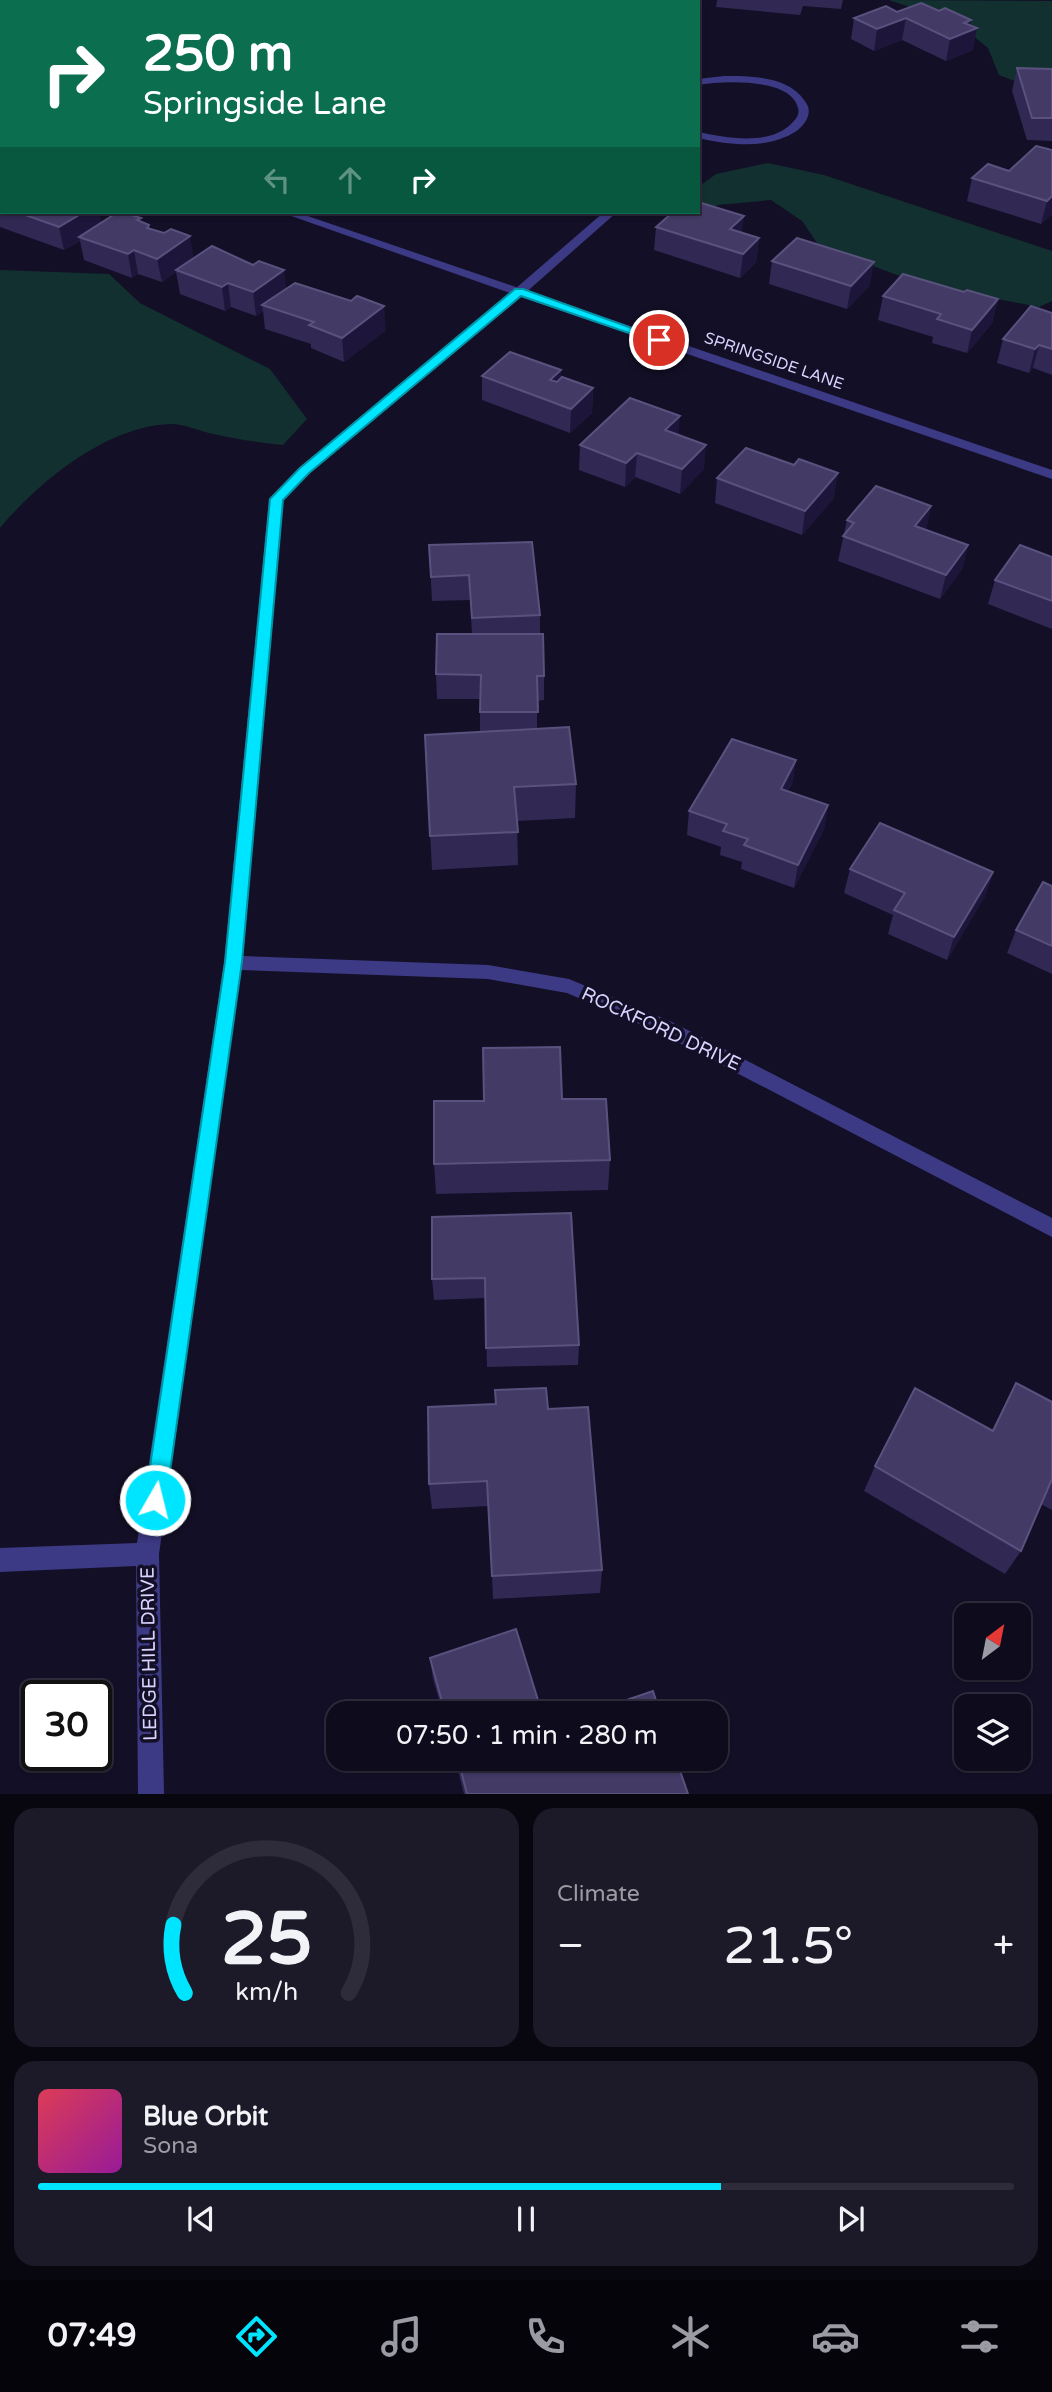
<!DOCTYPE html>
<html lang="en">
<head>
<meta charset="utf-8">
<style>
	body { margin:0; font-family:"Varela Round",sans-serif; background:#1c1929; color:#f1f3f6; height:100vh; display:flex; flex-direction:column; font-size:26px; white-space:nowrap }
	* { box-sizing:border-box; margin:0 }
	p { font-size:23px; color:#9b9ba3 }
	.icon { flex:none; width:38px; height:38px; fill:none; stroke:currentColor; stroke-width:2; stroke-linecap:round; stroke-linejoin:round }
	.map { position:relative; height:1794px; overflow:hidden }
	.side { display:flex; flex-direction:column; gap:14px; padding:14px; background:#08060f; flex:1 }
	.side>* { flex:none }
	.top-card { position:absolute; left:0px; top:0px; width:700px; height:214px; box-shadow:0 2px 5px #0004,0 0 0 2px #2e2b3b; background:#0b6e4f; color:#fff; overflow:hidden }
	.needle { width:46px; rotate:32deg }
	.controls { position:absolute; left:954px; top:1603px; display:grid; gap:14px }
	.controls a { display:grid; place-items:center; width:77px; height:77px; border-radius:14px; background:#0e0b1c; box-shadow:0 2px 5px #0004,0 0 0 2px #2e2b3b; font-size:35px }
	.speed { position:absolute; left:21px; top:1680px; display:flex; gap:14px; font-size:35px; font-weight:700; text-align:center }
	.speed>* { display:grid; place-content:center; width:91px; height:91px; border-radius:50%; background:#0e0b1c; box-shadow:0 2px 5px #0004,0 0 0 2px #2e2b3b; line-height:1 }
	.speed .limit { border:4px solid #111; border-radius:10px; background:#fff; color:#111 }
	.pin { position:absolute; display:grid; place-items:center; width:60px; height:60px; color:#fff; margin:-30px; border:4px solid #fff; border-radius:50%; box-shadow:0 2px 7px #0007 }
	.me { position:absolute; width:77px; margin:-38px; rotate:8deg; stroke-linejoin:round; filter:drop-shadow(0 0 5px #0008) }
	.turn { display:flex; align-items:center; gap:24px; height:147px; padding:0 28px; font-size:32px }
	.turn .icon { width:91px; height:91px; stroke-width:2.5 }
	.turn b { display:block; font-size:49px; line-height:60px }
	.lanes { display:flex; align-items:center; height:66px; padding:0 28px; background:#0003; justify-content:center; gap:35px; direction:ltr }
	.lanes .off { opacity:.35 }
	.big { font-size:52px; font-weight:600; line-height:1.1 }
	.side .tile { flex:1; display:flex; flex-direction:column; justify-content:center; gap:10px; min-width:0; padding:0 24px; border-radius:21px; background:#1c1929 }
	.side .dial { align-items:center; gap:0 }
	.dial svg { height:182px; overflow:visible; fill:none; stroke:#2e2b3b; stroke-width:7; stroke-linecap:round; text-anchor:middle }
	.dial text { fill:#f1f3f6; stroke:none }
	.song { display:flex; align-items:center; gap:21px }
	.cover { width:84px; height:84px; border-radius:10px; background:linear-gradient(135deg,hsl(350 70% 55%),hsl(300 70% 35%)) }
	.played { height:7px; border-radius:4px; background:linear-gradient(90deg,#00e5ff 70%,#2e2b3b 70%) }
	.keys { display:flex; justify-content:space-around; direction:ltr }
	.heat { display:flex; justify-content:space-between; align-items:center; font-size:38px; direction:ltr }
	.side .tiles { flex:1; display:grid; gap:14px; grid-template-columns:1fr 1fr }
	.tile:last-child { grid-column:span 2 }
	.trip { position:absolute; left:326px; top:1701px; width:402px; height:70px; border-radius:21px; background:#0e0b1c; box-shadow:0 2px 5px #0004,0 0 0 2px #2e2b3b; font-weight:600; line-height:70px; text-align:center }
	.tab-bar { display:flex; height:112px; justify-content:space-around; align-items:center; background:#06040b; color:#9b9ba3 }
	.tab-bar .icon { width:49px; height:49px }
	.tab-bar .on { color:#00e5ff }
	.tab-bar b { font-size:32px; color:#f1f3f6 }
	.map>svg:first-child { display:block }
	.green { fill:#12302f }
	.lines { fill:none; stroke-linecap:round; stroke-linejoin:round }
	.service { fill:#3d3a85; fill-rule:evenodd }
	.minor { fill:#3d3a85; fill-rule:evenodd }
	.wall { fill:#312854 }
	.shaded-wall { fill:#1d163a }
	.building { fill:#433a66; stroke:#5a527e; stroke-width:2 }
	.route { fill:#00e5ff; stroke:#0095a6; stroke-width:2 }
	.labels { text-anchor:middle; dominant-baseline:central; stroke-width:7; stroke-linejoin:round; paint-order:stroke }
	.far-street-label { font-size:16px; fill:#d9d4ff; stroke:#130f26 }
	.street-label { font-size:19px; fill:#d9d4ff; stroke:#130f26 }
</style>
</head>
<body>
<div class="map">
<svg width="1052" height="1794" viewBox="0 0 1052 1794">
	<rect width="100%" height="100%" fill="#130f26"/>
	<g class="green">
		<path d="M889,0L1052,1V92L1041,91L999,75L988,48L957,23Z"/>
		<path d="M768,163L824,175L1052,251V301L1039,307L924,285L854,259L817,243L802,221L771,200L718,205L701,215L698,212V187L716,174Z"/>
		<path d="M0,270L109,274L140,303L270,369L307,419L283,445C259,443 237,439 213,434C200,431 184,424 171,424C108,425 38,482 0,528Z"/>
	</g>
	<g class="lines">
		<g class="service">
			<path d="M724,76C750,76 788,76 804,100C808,105 810,109 808,116C805,126 794,134 785,137C758,149 726,144 698,138V132C727,138 770,146 792,123C796,119 800,114 798,108C791,77 721,81 698,85V79Z"/>
			<path d="M604,212H617L523,295H515V289Z"/>
		</g>
		<g class="minor">
			<rect x="0" y="111" width="2" height="6"/>
			<path d="M280,212H296L1052,470V479L521,297L310,473L283,500L243,956L488,965L569,979L672,1022L1052,1218V1237L658,1032L567,993L488,979L241,970L159,1554L164,1794H138L136,1566L0,1572V1548L137,1543L224,963L269,499L300,467L510,293Z"/>
		</g>
	</g>
	<g class="wall">
		<rect x="549" y="0" width="112" height="2"/>
		<path d="M717,0H843L841,9L803,6L800,15L716,7Z"/>
		<path d="M897,12L970,25L973,50L946,61L902,40L874,51L851,39L854,18Z"/>
		<path d="M1017,68L1052,69V141L1027,140L1012,91Z"/>
		<path d="M1052,150V214L1041,224L967,201L972,178L1009,171Z"/>
		<path d="M2,189V212H99L101,223L141,222L149,225L150,229L194,258L287,288L386,330L344,362L311,348V344L265,329L263,311L256,316L231,307L225,311L180,294L176,272L162,282L138,274L132,278L84,260L80,241L64,250L0,227V190Z"/>
		<path d="M656,227L742,233L759,238L756,262L740,278L654,250Z"/>
		<path d="M772,261L870,285L847,309L769,284Z"/>
		<path d="M964,292L998,299L992,323L967,353L932,343L933,337L878,320L883,296Z"/>
		<path d="M1052,313V375L1033,368L1029,373L997,363L1003,339Z"/>
		<path d="M561,370V378L593,388L592,413L570,433L482,400V376Z"/>
		<path d="M678,435L704,469L680,494L635,477L625,487L579,470L580,445Z"/>
		<path d="M794,465L834,498L802,535L715,503L717,478Z"/>
		<path d="M931,506L926,529L968,545L962,569L940,599L838,561L847,520Z"/>
		<path d="M429,545L540,615V634L544,676V700L537,701V729L576,784L575,818L517,821L518,865L432,870L425,735L480,732V699H437L436,674L472,634L470,600L432,601Z"/>
		<path d="M1052,557V629L988,604L995,580Z"/>
		<path d="M796,760L792,784L788,791L828,805L824,829L794,888L741,869L742,862L720,855L721,847L687,835L689,811Z"/>
		<path d="M850,869L993,872L985,896L947,960L888,934L893,915L844,893Z"/>
		<path d="M1052,886V974L1007,953L1016,930Z"/>
		<path d="M562,1099L610,1160L608,1190L436,1194L434,1164Z"/>
		<path d="M432,1217L579,1345L578,1365L487,1367L485,1298L434,1300L432,1279Z"/>
		<path d="M1016,1383L1052,1402V1510L1041,1504L1021,1551L1005,1574L864,1491L875,1466L992,1430Z"/>
		<path d="M548,1409L602,1570L600,1593L493,1599L489,1506L432,1509L429,1484Z"/>
		<path d="M430,1658L542,1713H443L433,1679Z"/>
		<path d="M455,1759H676L688,1794H464Z"/>
	</g>
	<g class="shaded-wall">
		<path d="M650,0H661V2H643Z"/>
		<path d="M2,4V29L0,30V5Z"/>
		<path d="M906,18L902,40L874,51L877,29Z"/>
		<path d="M971,20L969,32L977,28L973,50L946,61L950,39L964,23Z"/>
		<path d="M1052,196V214L1041,224L1047,201Z"/>
		<path d="M84,212H99L102,226L79,237L80,241L64,250L59,227Z"/>
		<path d="M744,216L741,239L730,229Z"/>
		<path d="M190,236L194,259L176,270V272L162,282L157,259Z"/>
		<path d="M759,238L756,262L740,278L743,254Z"/>
		<path d="M134,250L138,274L132,278L128,254Z"/>
		<path d="M874,262L870,285L847,309L851,286Z"/>
		<path d="M284,270L287,294L262,305L263,311L256,316L253,292Z"/>
		<path d="M228,283L231,307L225,311L222,287Z"/>
		<path d="M998,299L992,323L967,353L972,330Z"/>
		<path d="M384,306L386,330L344,362L342,338Z"/>
		<path d="M1039,345L1033,368L1029,373L1035,349Z"/>
		<path d="M561,370V394L550,380Z"/>
		<path d="M593,388L592,413L570,433L571,409Z"/>
		<path d="M680,416L678,440L665,430Z"/>
		<path d="M706,445L704,469L680,494L682,469Z"/>
		<path d="M637,453L635,477L625,487L626,463Z"/>
		<path d="M838,473L834,498L802,535L805,511Z"/>
		<path d="M931,506L926,530L915,526Z"/>
		<path d="M968,545L962,569L940,599L946,575Z"/>
		<path d="M796,760L792,784L777,813L781,789Z"/>
		<path d="M828,805L824,829L794,888L798,865Z"/>
		<path d="M993,872L985,896L947,960L954,937Z"/>
	</g>
	<g class="building">
		<path d="M0,0H10L7,2H2V4L0,5Z"/>
		<path d="M39,0H50L55,2H35Z"/>
		<path d="M559,0H620L622,2H562Z"/>
		<path d="M630,0H650L643,2H632Z"/>
		<path d="M921,3L939,11L945,8L971,20L964,23L977,28L950,39L906,18L877,29L854,18L886,6L897,12Z"/>
		<path d="M1017,68L1052,69V118H1032Z"/>
		<path d="M1036,146L1052,150V196L1047,201L972,178L988,164L1009,171Z"/>
		<path d="M2,189V206H0V190Z"/>
		<path d="M698,202L744,216L730,229L759,238L743,254L656,227L673,212H698Z"/>
		<path d="M17,212H84L59,227Z"/>
		<path d="M118,212H122L141,218L137,220L149,225L147,228L164,233L171,229L190,236L157,259L134,250L128,254L79,237Z"/>
		<path d="M797,238L874,262L851,286L772,261Z"/>
		<path d="M212,246L253,265L259,261L284,270L253,292L228,283L222,287L176,270Z"/>
		<path d="M903,274L964,292L967,290L998,299L972,330L937,319L941,314L883,296Z"/>
		<path d="M295,283L351,301L357,296L384,306L342,338L309,325L314,322L262,305Z"/>
		<path d="M1031,306L1052,313V349L1039,345L1035,349L1003,339Z"/>
		<path d="M510,352L561,370L550,380L557,382L562,377L593,388L571,409L482,376Z"/>
		<path d="M630,398L680,416L665,430L706,445L682,469L637,453L626,463L580,445Z"/>
		<path d="M746,448L794,465L799,459L838,473L805,511L717,478Z"/>
		<path d="M876,486L931,506L915,526L968,545L946,575L843,536L854,523L847,520Z"/>
		<path d="M532,542L540,615L472,618L469,575L431,577L429,545Z"/>
		<path d="M1020,545L1052,557V601L995,580Z"/>
		<path d="M437,634H543L544,676H537L538,712H480L481,675L436,674Z"/>
		<path d="M569,727L576,784L514,787L518,832L430,836L425,735Z"/>
		<path d="M732,739L796,760L781,789L828,805L798,865L744,845L748,839L723,831L727,824L689,811Z"/>
		<path d="M880,823L993,872L954,937L894,910L905,893L850,869Z"/>
		<path d="M1043,882L1052,886V946L1016,930Z"/>
		<path d="M560,1047L562,1099H606L610,1160L434,1164V1101H484L483,1048Z"/>
		<path d="M571,1213L579,1345L486,1348L485,1278L432,1279V1217Z"/>
		<path d="M1016,1383L1052,1402V1479L1021,1551L875,1466L915,1388L993,1431Z"/>
		<path d="M546,1388L548,1409L588,1407L602,1570L492,1576L487,1481L429,1484L428,1407L496,1404L495,1390Z"/>
		<path d="M516,1629L542,1713H445L430,1658Z"/>
		<path d="M653,1691L660,1713H588Z"/>
		<path d="M458,1759H676L688,1794H467Z"/>
	</g>
	<path class="route" d="M515,289H523L665,340L655,342L521,296L309,473L283,500L242,962L166,1500L163,1507L155,1510L148,1507L145,1500L225,962L270,499L300,468Z"/>
	<g class="labels">
		<g class="far-street-label">
			<text transform="translate(774 361) rotate(19)">SPRINGSIDE LANE</text>
		</g>
		<g class="street-label">
			<text transform="translate(661 1029) rotate(25)">ROCKFORD DRIVE</text>
			<text transform="translate(149 1654) rotate(-91)">LEDGE HILL DRIVE</text>
		</g>
	</g>
</svg>
<div class="controls">
<a><svg class="needle" viewBox="-14 -14 28 28"><path d="M0-13l5 13h-10z" fill="#e53935"/><path d="M0 13l5-13h-10z" fill="#9b9ba3"/></svg></a>
<a><svg class="icon" aria-label="layers" viewBox="0 0 24 24"><path d="M12 4l9 5-9 5-9-5zM3 14l9 5 9-5"/></svg></a>
</div>
<div class="speed"><div class="limit">30</div></div>
<div class="pin" style="left:659px;top:340px;background:#d93025"><svg class="icon" aria-label="arrive" viewBox="0 0 24 24"><path d="M6 21V4h12l-3 4 3 4H6"/></svg></div>
<svg class="me" style="left:155px;top:1500px" viewBox="-20 -20 40 40"><circle r="17" fill="#00e5ff" stroke="#fff" stroke-width="3"/><path d="M0-11L8 9 0 5-8 9z" fill="#fff"/></svg>
<div class="trip">07:50 · 1 min · 280 m</div>
<div class="top-card">
<div class="turn"><svg class="icon" aria-label="right" viewBox="0 0 24 24"><path d="M7 20v-9h11M14 6l5 5-5 5"/></svg><div><b>250 m</b>Springside Lane</div></div>
<div class="lanes"><svg class="icon off" aria-label="left" viewBox="0 0 24 24"><path d="M17 20v-9H6M10 6l-5 5 5 5"/></svg><svg class="icon off" aria-label="ahead" viewBox="0 0 24 24"><path d="M12 20V5M6 11l6-6 6 6"/></svg><svg class="icon" aria-label="right" viewBox="0 0 24 24"><path d="M7 20v-9h11M14 6l5 5-5 5"/></svg></div>
</div>
</div>
<section class="side">
<div class="tiles">
<div class="tile dial"><svg viewBox="0 0 100 80">
<path d="M14 69A42 42 0 1 1 86 69"/>
<path d="M14 69A42 42 0 0 1 9 39" stroke="#00e5ff"/>
<text x="50" y="56" font-size="32" font-weight="700">25</text>
<text x="50" y="72" font-size="11">km/h</text>
</svg></div>
<div class="tile"><p>Climate</p>
<div class="heat"><a>−</a><b class="big">21.5°</b><a>+</a></div>
</div>
<div class="tile">
<div class="song"><i class="cover"></i><div><b>Blue Orbit</b><p>Sona</p></div></div>
<div class="played"></div>
<div class="keys"><svg class="icon" aria-label="previous" viewBox="0 0 24 24"><path d="M18 5L8 12l10 7zM5 5v14"/></svg><svg class="icon" aria-label="pause" viewBox="0 0 24 24"><path d="M8 5v14M16 5v14"/></svg><svg class="icon" aria-label="next" viewBox="0 0 24 24"><path d="M6 5l10 7-10 7zM19 5v14"/></svg></div>
</div>
</div>
</section>
<nav class="tab-bar">
<b>07:49</b>
<svg class="icon on" aria-label="directions" viewBox="0 0 24 24"><path d="M12 3l9 9-9 9-9-9zM9 14v-3h6M13 9l2 2-2 2"/></svg>
<svg class="icon" aria-label="music" viewBox="0 0 24 24"><path d="M9 18V5l10-2v13"/><circle cx="6" cy="18" r="3"/><circle cx="16" cy="16" r="3"/></svg>
<svg class="icon" aria-label="phone" viewBox="0 0 24 24"><path d="M5 4h4l2 5-3 2q2 4 5 5l2-3 5 2v4C11 20 4 13 5 4z"/></svg>
<svg class="icon" aria-label="climate" viewBox="0 0 24 24"><path d="M12 3v18M4 7l16 10M4 17L20 7"/></svg>
<svg class="icon" aria-label="car" viewBox="0 0 24 24"><path d="M5 17H2v-5l4-1 3-4h7l3 4 3 1v5h-3M9 17h6M6 11h13"/><circle cx="7" cy="17" r="2"/><circle cx="17" cy="17" r="2"/></svg>
<svg class="icon" aria-label="filters" viewBox="0 0 24 24"><path d="M4 7h16M4 17h16"/><circle cx="9" cy="7" r="2"/><circle cx="15" cy="17" r="2"/></svg>
</nav>
</body>
</html>
